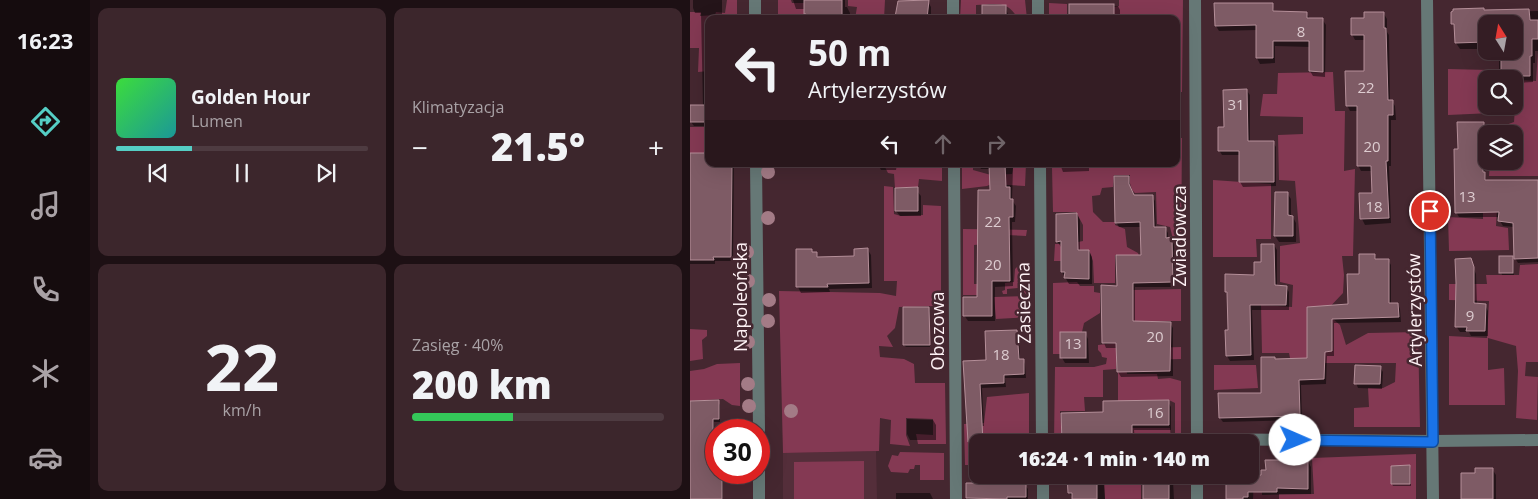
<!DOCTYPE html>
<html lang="pl">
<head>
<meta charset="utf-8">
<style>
	body { margin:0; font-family:"Open Sans",sans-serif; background:#3c262c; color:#f1f3f6; height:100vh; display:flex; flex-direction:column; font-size:19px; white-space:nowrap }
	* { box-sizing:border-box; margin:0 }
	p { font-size:16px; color:#a9a2a6 }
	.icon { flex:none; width:28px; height:28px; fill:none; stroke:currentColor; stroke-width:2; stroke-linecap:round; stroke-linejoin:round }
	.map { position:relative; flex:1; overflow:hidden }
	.details { display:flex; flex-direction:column; gap:8px; padding:8px; background:#1d1014; width:600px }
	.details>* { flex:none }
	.banner { position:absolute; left:15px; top:15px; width:475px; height:152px; border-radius:10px; box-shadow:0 5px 20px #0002,0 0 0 1px #4e3b41; background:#341d24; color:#f1f3f6; overflow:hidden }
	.needle { width:32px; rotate:349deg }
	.controls { position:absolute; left:788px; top:15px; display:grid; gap:10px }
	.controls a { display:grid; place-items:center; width:45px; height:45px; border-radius:10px; background:#341d24; box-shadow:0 5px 20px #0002,0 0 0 1px #4e3b41; font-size:25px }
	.speed { position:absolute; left:15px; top:419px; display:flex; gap:10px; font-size:25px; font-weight:700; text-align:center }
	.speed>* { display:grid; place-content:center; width:65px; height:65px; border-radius:50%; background:#341d24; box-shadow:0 5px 20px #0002,0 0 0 1px #4e3b41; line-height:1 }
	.speed .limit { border:8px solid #d22; background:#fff; color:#111 }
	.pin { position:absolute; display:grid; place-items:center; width:42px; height:42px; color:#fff; margin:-21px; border:2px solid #fff; border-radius:50%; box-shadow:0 1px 5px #0007 }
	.me { position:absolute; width:55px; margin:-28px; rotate:91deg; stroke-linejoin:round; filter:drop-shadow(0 0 4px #0008) }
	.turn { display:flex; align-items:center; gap:18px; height:105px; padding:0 20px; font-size:22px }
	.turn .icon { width:65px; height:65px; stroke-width:2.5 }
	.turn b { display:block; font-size:35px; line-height:42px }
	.lanes { display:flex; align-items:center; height:48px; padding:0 20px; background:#0003; justify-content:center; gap:25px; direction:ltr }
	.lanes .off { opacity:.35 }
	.big { font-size:38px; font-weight:800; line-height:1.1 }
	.details .card { flex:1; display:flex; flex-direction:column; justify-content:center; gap:8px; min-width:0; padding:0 18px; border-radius:10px; background:#3c262c }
	.details .dial { align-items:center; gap:0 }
	.dial b { font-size:65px; line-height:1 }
	.song { display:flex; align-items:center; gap:15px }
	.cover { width:60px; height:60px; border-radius:8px; background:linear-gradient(135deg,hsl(120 70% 55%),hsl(180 70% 35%)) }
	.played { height:5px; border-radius:2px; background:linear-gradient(90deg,#55cec5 30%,#4e3b41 30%) }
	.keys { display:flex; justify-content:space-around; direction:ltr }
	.heat { display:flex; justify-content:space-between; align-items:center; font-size:28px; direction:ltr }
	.charge { height:8px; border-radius:4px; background:linear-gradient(90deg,#34c759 40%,#4e3b41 0) }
	.details .tiles { flex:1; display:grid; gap:8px; grid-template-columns:repeat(2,1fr) }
	.trip { position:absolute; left:279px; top:434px; width:290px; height:50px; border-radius:10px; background:#341d24; box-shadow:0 5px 20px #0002,0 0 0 1px #4e3b41; font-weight:800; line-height:50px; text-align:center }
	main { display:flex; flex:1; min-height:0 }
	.tab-bar { display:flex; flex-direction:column; width:90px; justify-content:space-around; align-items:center; background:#150c0e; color:#a9a2a6 }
	.tab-bar .icon { width:35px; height:35px }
	.tab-bar .on { color:#55cec5 }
	.tab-bar b { font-size:22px; color:#f1f3f6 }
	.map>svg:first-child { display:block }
	.built { fill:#542e3a }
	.green { fill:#843953 }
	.shadow { fill:#0007 }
	.building { fill:#7e5b65; stroke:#b58f99 }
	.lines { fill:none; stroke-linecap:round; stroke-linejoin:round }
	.minor { stroke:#667876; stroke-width:12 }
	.tree { fill:#a37b86 }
	.route-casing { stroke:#114b97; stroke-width:12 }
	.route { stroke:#1a73e8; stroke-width:9 }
	.labels { text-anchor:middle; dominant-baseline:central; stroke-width:5; stroke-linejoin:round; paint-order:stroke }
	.number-label { font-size:15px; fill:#ddccd0 }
	.street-label { font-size:18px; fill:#fdf1f4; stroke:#452730 }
</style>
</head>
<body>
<main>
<nav class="tab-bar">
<b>16:23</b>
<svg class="icon on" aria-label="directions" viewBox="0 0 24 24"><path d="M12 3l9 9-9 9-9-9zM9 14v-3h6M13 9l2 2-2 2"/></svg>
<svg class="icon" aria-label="music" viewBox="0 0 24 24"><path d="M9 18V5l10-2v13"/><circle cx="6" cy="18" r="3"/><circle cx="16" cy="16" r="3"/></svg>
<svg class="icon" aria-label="phone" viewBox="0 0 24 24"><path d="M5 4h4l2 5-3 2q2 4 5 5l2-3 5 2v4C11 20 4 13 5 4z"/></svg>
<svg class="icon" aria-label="climate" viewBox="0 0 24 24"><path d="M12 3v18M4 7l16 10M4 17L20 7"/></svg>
<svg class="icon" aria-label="car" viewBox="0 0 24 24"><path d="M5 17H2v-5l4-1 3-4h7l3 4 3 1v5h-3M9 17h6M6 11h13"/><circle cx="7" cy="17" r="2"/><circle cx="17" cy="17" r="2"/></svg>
</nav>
<section class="details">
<div class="tiles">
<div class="card">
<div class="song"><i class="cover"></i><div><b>Golden Hour</b><p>Lumen</p></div></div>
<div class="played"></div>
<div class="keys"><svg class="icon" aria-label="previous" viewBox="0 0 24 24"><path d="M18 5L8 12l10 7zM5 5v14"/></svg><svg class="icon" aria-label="pause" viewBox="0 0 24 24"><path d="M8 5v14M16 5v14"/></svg><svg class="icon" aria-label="next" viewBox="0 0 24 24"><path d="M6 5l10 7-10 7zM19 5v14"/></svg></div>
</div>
<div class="card"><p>Klimatyzacja</p>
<div class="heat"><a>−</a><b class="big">21.5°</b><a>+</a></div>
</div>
<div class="card dial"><b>22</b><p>km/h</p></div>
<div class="card"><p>Zasięg · 40%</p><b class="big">200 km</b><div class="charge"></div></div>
</div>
</section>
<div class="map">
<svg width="848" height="499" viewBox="0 0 848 499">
	<rect width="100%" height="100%" fill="#452730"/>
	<path class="built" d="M186,451L187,499H93V453Z"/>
	<g class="green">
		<path d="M0,0V12H11L10,16L25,15L26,12L35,13L37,0H47V19H19V71L8,72L9,48H0Z"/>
		<path d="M88,0H101L102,3H114V14H116V19H88Z"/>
		<path d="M158,0H195L194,19H165L167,7L158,6Z"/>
		<path d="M271,0H335L337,19H328C318,0 306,4 286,5V19H270Z"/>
		<path d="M429,0H493L492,92H486V19H424V7L429,6Z"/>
		<path d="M359,3L377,4V19H359Z"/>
		<path d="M848,52V176H799L800,161H824V134H802V130L824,122L827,80L846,81Z"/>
		<path d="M758,69L799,70L800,79H796V106H801L802,113L758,115Z"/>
		<path d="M643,72L645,111H655L654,171L665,169L663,256H652L654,275L653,293L635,312L650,325L656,345L678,333L728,332L730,427H664V408L679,407L678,388H693L705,382L706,363H601L599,353H572L571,305L602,307L603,285L590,282V246L610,243L605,181L589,180L588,135L613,134V117L570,116L573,94H587L588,73Z"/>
		<path d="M0,127H19L16,153H0Z"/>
		<path d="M486,138H492L491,251L485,247L480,227L467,224L466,192L445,193L440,188V175H424L423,187L412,188L410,195L402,196L403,212L413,222H425V225L435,229L437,247L448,253L450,259L439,255H425V283H404L403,261L399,250L372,249L371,261H364L365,244H378L393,241V225L386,212H363L362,168H399V164H486Z"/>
		<path d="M187,164H252V181L229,179L228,187L205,188L204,174L198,173L195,167L187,166Z"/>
		<path d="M272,164H283V170L301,175L322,174L323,168L329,167V164H336L335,186L301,184L297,186L272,189Z"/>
		<path d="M523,180L581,184V239H566L567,257H523Z"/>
		<path d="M194,186L203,187L204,214L211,216L233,215V205L251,206V301H249L246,306L209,307L205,328L197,336L203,347L189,346L190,357L214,359L224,364L225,383H255L256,444H228L226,434L243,435V419L216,418V435L220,446L200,444L201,420L190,418L189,451L93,453L89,291L190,293L206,296L207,281H194Z"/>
		<path d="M793,200L807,209L806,226L818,228L819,250L759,251L758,217L793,219Z"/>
		<path d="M273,229L337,230L336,236L316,235L294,244L284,245V284H294V295H273Z"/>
		<path d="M848,264V362H836L835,376L848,377L847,420L826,418L828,371L826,346L798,338V370L814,368L815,405H759V336L797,338L799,301L759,300V284H797L796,275H829L830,265Z"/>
		<path d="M329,265H337V295L329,288L317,289V294H313L312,291L315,290V283L324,282L325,269Z"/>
		<path d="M387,282L390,286H404V292L410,293V313L394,323L392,332H370V354H363V283Z"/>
		<path d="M491,289V321H455L454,328L460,348L491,347V359L460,360L440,342L443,290Z"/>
		<path d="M337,296L338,317L306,319L304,297Z"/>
		<path d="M0,329L17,330V336L12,340L13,359L0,361Z"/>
		<path d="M426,343V369L413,370V397H394L395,411H370L372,442H364L365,367H404L416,364L417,358L412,357L411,353L408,350V345Z"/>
		<path d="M50,363V406L42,405L33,399L0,401V371L14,369L27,364Z"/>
		<path d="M428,363H436L437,374H467L468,379L480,378L491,381V437H485V403L479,400H445V418L428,417Z"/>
		<path d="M524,365H566L568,388L524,390Z"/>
		<path d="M339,393V438L288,442L287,465H275L274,424L294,423L297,397Z"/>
		<path d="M442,428H480L481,440L476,439L475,442H447V439L442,437Z"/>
		<path d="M210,452L254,453V480H230V465H225L224,469H220L218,473L201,472L198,466L202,455L208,456Z"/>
		<path d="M726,454V499H563L564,480L572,479V495L624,494L622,458Z"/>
		<path d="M174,461V499H104V462Z"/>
		<path d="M413,475H451V499H415Z"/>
	</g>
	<g class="shadow">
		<path d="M3,0H32V19H19V126H4L1,122L13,106L11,13H5L3,8Z"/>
		<path d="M103,0H155V7H157L160,13V19H116V9H106Z"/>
		<path d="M238,2L241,7V15H254L256,19H207L206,17Z"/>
		<path d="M582,4L585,13H616L620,19H632L636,25L635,77L623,76L620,71V47L585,46V63L570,64L567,58V30L529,31L526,26Z"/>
		<path d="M380,5L428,6L430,10V19H380Z"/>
		<path d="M315,7L318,14H320L323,19H293Z"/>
		<path d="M848,11V51H845V63H843V82L825,83V94H824V79H809V51H824V24H796V49H770L766,43L794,12Z"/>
		<path d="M694,14L697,19V32L699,35L700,101H702L705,106L706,120H701V166H699L701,223L675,225L672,219L671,195L684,194L683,171H671L668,165V111H660L657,105L675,72V40H665L662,34L675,19Z"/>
		<path d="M557,91L560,95V142H583L586,147V186L553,187L550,182V155H532L529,150L536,128Z"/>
		<path d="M793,123L796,128V144H794L795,175L797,182H848V262L828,263L825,258L824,227L813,226L810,221V217H769L766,212L769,150Z"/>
		<path d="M0,155L19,164H44L43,261H25V264H0Z"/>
		<path d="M188,164H207L206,170H191Z"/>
		<path d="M288,164H327L328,168H323L322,200L326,206L325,222H322L323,286L305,287V321H278L274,315L289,299L301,192L300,169H291Z"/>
		<path d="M370,164H399V171L373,172Z"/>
		<path d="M438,177L444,196H462L465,201L466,229L475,228L478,233V239H481L484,244L485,287H445V322L480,323L483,328V376L431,377L428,372L427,348H416L414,343L428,287L452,256L451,227H429L426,222Z"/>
		<path d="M227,191L231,196V216H210L206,211Z"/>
		<path d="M597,193L601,199V217H603L606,223V242H589L585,236Z"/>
		<path d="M387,214L390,220V251H399L402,257V284H379L372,272L373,247H371L367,241Z"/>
		<path d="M584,245L587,250V287H596L599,292V310H562L564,360L540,361L537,356L539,331L538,296L536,292L565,276Z"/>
		<path d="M178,250L181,255L182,288L139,289L140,292L111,293L108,287L123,253H126L129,259L165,257Z"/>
		<path d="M685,255L687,260H698L701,265V304H708L710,309L711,322L644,323V356H637L636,384L611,385L612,420L533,422L530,418L572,394L585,360H618V308L659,305L670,275Z"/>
		<path d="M823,258L824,275H812L811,272Z"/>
		<path d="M780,260L786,274L787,305H795L798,311V336H781L779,332H770L766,326Z"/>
		<path d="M239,309L240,311V347H216L214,345Z"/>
		<path d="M326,331L329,335L330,360H333L335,364L336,378H315L316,387L292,388L294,426H281L275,362L298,361Z"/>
		<path d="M395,333L398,339L399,363H375L372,358Z"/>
		<path d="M690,367L693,372L692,389L668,388L666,383Z"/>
		<path d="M0,402H28L30,405V422H24L25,463H26V472H33V499H2Z"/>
		<path d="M478,402L481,407V430H444L445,442H373L372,414L414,413Z"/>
		<path d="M217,419L243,420L246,425V440H220L217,434Z"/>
		<path d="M618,461L621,467V494H589V499H537V475L572,474Z"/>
		<path d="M720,466L721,469V486H703L702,484Z"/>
		<path d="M802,469L806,475V499H772L787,475Z"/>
		<path d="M287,472L288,475H333L334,484L338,489V499H278L277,497L287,484Z"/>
		<path d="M379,475H414L415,499H383L379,492Z"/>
		<path d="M454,475L480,476L483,481L484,499H454Z"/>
		<path d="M206,493H240L243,499H206Z"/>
	</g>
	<g class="building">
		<path d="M114,0H152V19H116V14H114Z"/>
		<path d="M239,0L237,19H207V17H205L208,1Z"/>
		<path d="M524,3H583V11L617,12V18H633V72L619,71V41H583V58H566V25L525,26Z"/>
		<rect x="379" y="4" width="45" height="15"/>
		<rect x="292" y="5" width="24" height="14"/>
		<path d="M794,8V10L839,9L840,20H848V39H842V56H840V76H811V51H824V24H796V42L765,43L764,24H761V12L763,11V9Z"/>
		<path d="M674,12H694V28H696L698,100H703V115H698V161H696L699,218L670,219L669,193H682L681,166H667V106H656L655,71H674V35H661V18H674Z"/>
		<path d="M557,89L558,141H584V182H549V151H528V127H534L533,90Z"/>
		<rect x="0" y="105" width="19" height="17"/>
		<path d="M767,122H794V139H792L793,172H795V180H848V258L824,259L823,223L808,221L809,212L765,213L764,149H768Z"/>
		<path d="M0,153H19V164H42L41,257H23L24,260H0Z"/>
		<path d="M299,164H315L316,187H320V199H323V217H319L320,281H302V316H273V297H287L288,190H300Z"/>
		<path d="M424,176H439V184L444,195H463L464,227H476V238L482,237L483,282L443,283V321L481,322L480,371L427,372L426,343H412L411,285L427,286L426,255H451L450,222L425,223Z"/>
		<path d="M228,187V211H205V188Z"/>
		<path d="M585,192H598V215L603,216V236H584Z"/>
		<path d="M387,213L388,250H399V279L374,278L375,272H371V241L366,242V214Z"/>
		<path d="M571,244H584L585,285L597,286L596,305H560L561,355L536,356L535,330H538L537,292H535V274L564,275V262H571Z"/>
		<path d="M178,248L179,283L137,284L138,287H106V249H122V252H127V257L164,256V249Z"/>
		<path d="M669,254H685V259H699V303H708L709,317L642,319V351L635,352L634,379L609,380L610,416L529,418L528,393H571V357H585V359L617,358V307L658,304L657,274H669Z"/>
		<rect x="809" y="256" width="14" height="17"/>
		<path d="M781,258L784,267V303L796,304L795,331H776L777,327H765L766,283L765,259Z"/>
		<path d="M213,307H239L240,345H213Z"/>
		<path d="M327,330L329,359H334V374L314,375V383L290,384L293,442H278L273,361L296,360L295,331Z"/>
		<rect x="370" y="332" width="26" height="26"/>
		<path d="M665,365L691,366L690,384H664Z"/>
		<path d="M29,400V419H23V462H26V472H32V499H0V401Z"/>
		<path d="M479,400V425H442V442H372L371,413L413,412V401Z"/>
		<path d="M575,460H618V489L587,488V492H558V497H553V499H536V475H571V470H576Z"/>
		<path d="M720,465V484H701V466Z"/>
		<path d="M785,468H803V499H771V473H785Z"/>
		<path d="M286,475H303V483H336V497H317V499L276,498V483H286Z"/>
		<path d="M377,475H407V499H382V493H378Z"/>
		<rect x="453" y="475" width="26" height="24"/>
	</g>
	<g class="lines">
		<g class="minor">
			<path d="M65,0V19"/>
			<path d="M263,0V19"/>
			<path d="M348,0V19"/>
			<path d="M505,0L507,442"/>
			<path d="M737,0L743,499"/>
			<path d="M66,164L69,430"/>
			<path d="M264,164L266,499"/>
			<path d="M350,164L352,442"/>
			<path d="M507,439L743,441L848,440"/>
			<path d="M69,447V499"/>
			<path d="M353,475V499"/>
			<path d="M507,475V499"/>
		</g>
	</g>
	<g class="tree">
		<circle cx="78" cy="172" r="7"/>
		<circle cx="78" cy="218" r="7"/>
		<circle cx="57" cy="252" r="7"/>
		<circle cx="58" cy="281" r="7"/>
		<circle cx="79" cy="300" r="7"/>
		<circle cx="78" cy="321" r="7"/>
		<circle cx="58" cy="342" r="7"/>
		<circle cx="58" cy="384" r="7"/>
		<circle cx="59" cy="406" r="7"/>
		<circle cx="101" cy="411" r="7"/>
	</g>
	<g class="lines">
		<defs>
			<path id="route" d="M605,440L743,442L740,211"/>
		</defs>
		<use href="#route" class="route-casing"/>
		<use href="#route" class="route"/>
	</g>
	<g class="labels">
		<g class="number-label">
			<text x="611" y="31">8</text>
			<text x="676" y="87">22</text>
			<text x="546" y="104">31</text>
			<text x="682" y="146">20</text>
			<text x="777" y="196">13</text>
			<text x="684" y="206">18</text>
			<text x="303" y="221">22</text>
			<text x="303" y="264">20</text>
			<text x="780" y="315">9</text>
			<text x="465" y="336">20</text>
			<text x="383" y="343">13</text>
			<text x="311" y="354">18</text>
			<text x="465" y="412">16</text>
		</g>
		<g class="street-label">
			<text transform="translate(489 236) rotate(-90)">Zwiadowcza</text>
			<text transform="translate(50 297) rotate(-90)">Napoleońska</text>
			<text transform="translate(333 303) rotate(-91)">Zasieczna</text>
			<text transform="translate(724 310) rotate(-91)">Artylerzystów</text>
			<text transform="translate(247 331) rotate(-90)">Obozowa</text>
		</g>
	</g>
</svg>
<div class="controls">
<a><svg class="needle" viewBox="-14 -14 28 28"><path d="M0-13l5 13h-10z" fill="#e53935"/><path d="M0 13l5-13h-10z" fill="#a9a2a6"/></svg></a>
<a><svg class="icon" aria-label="search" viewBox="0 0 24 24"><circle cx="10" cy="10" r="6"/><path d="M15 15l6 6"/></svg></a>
<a><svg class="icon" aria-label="layers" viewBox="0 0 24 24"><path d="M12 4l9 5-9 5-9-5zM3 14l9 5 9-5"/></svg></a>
</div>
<div class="speed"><div class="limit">30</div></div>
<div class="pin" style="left:740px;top:211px;background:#d93025"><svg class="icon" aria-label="arrive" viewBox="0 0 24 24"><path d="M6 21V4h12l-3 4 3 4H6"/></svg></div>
<svg class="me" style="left:605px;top:440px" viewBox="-20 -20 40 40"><circle r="19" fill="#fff"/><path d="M0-13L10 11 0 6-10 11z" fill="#1a73e8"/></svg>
<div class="trip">16:24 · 1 min · 140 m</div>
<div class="banner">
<div class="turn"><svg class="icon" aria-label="left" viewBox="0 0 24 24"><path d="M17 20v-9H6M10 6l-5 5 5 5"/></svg><div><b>50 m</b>Artylerzystów</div></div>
<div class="lanes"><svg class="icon" aria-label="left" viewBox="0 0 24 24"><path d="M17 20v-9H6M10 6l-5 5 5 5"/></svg><svg class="icon off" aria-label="ahead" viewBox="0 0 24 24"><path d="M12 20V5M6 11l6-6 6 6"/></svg><svg class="icon off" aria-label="right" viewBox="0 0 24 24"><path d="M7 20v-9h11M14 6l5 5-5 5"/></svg></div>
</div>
</div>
</main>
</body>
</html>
